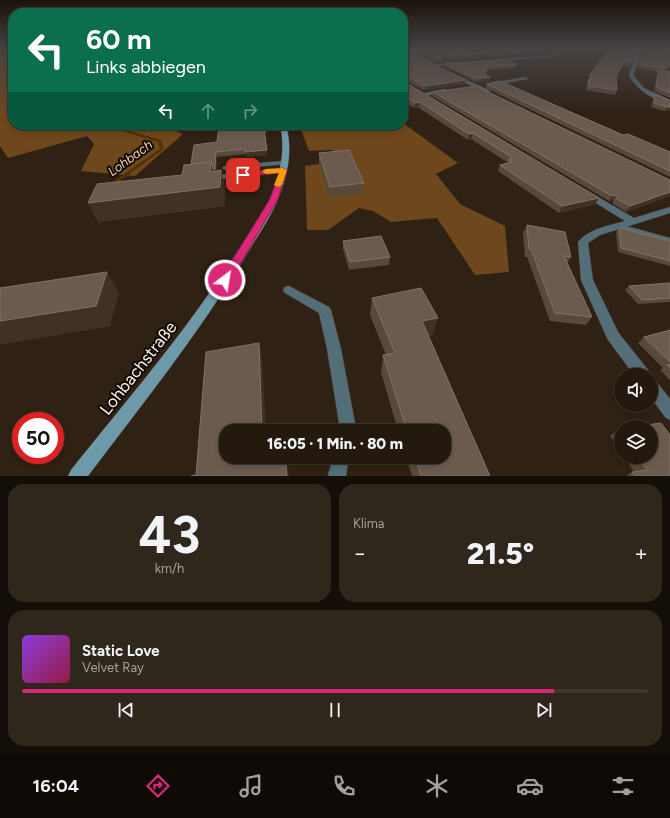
<!DOCTYPE html>
<html lang="de">
<head>
<meta charset="utf-8">
<style>
	body { margin:0; font-family:Figtree,sans-serif; background:#2f261c; color:#f1f3f6; height:100vh; display:flex; flex-direction:column; font-size:15px; white-space:nowrap }
	* { box-sizing:border-box; margin:0 }
	p { font-size:13px; color:#a3a09e }
	.icon { flex:none; width:22px; height:22px; fill:none; stroke:currentColor; stroke-width:2; stroke-linecap:round; stroke-linejoin:round }
	.map { position:relative; height:476px; overflow:hidden }
	.details { display:flex; flex-direction:column; gap:8px; padding:8px; background:#130e08; flex:1 }
	.details>* { flex:none }
	.guide { position:absolute; left:8px; top:8px; width:400px; height:122px; border-radius:16px; box-shadow:0 2px 6px #0003,0 0 0 1px #40382e; background:#0b6e4f; color:#fff; overflow:hidden }
	.tools { position:absolute; left:614px; top:368px; display:grid; gap:8px }
	.tools a { display:grid; place-items:center; width:44px; height:44px; border-radius:50%; background:#23190e; box-shadow:0 2px 6px #0003,0 0 0 1px #40382e; font-size:20px }
	.speed { position:absolute; left:12px; top:412px; display:flex; gap:8px; font-size:20px; font-weight:700; text-align:center }
	.speed>* { display:grid; place-content:center; width:52px; height:52px; border-radius:50%; background:#23190e; box-shadow:0 2px 6px #0003,0 0 0 1px #40382e; line-height:1 }
	.speed .limit { border:6px solid #d22; background:#fff; color:#111 }
	.pin { position:absolute; display:grid; place-items:center; width:34px; height:34px; color:#fff; margin:-17px; border-radius:8px; box-shadow:0 2px 6px #0006 }
	.me { position:absolute; width:44px; margin:-22px; rotate:31deg; stroke-linejoin:round; filter:drop-shadow(0 0 3px #0008) }
	.turn { display:flex; align-items:center; gap:14px; height:84px; padding:0 12px; font-size:18px }
	.turn .icon { width:52px; height:52px; stroke-width:2.5 }
	.turn b { display:block; font-size:28px; line-height:34px }
	.lanes { display:flex; align-items:center; height:38px; padding:0 12px; background:#0003; justify-content:center; gap:20px; direction:ltr }
	.lanes .off { opacity:.35 }
	.big { font-size:30px; font-weight:800; line-height:1.1 }
	.details .tile { flex:1; display:flex; flex-direction:column; justify-content:center; gap:6px; min-width:0; padding:0 14px; border-radius:16px; background:#2f261c }
	.details .dial { align-items:center; gap:0 }
	.dial b { font-size:52px; line-height:1 }
	.song { display:flex; align-items:center; gap:12px }
	.cover { width:48px; height:48px; border-radius:6px; background:linear-gradient(135deg,hsl(270 70% 55%),hsl(340 70% 35%)) }
	.played { height:4px; border-radius:2px; background:linear-gradient(90deg,#db2777 85%,#40382e 85%) }
	.keys { display:flex; justify-content:space-around; direction:ltr }
	.heat { display:flex; justify-content:space-between; align-items:center; font-size:22px; direction:ltr }
	.details .tiles { flex:1; display:grid; gap:8px; grid-template-columns:1fr 1fr }
	.tile:last-child { grid-column:span 2 }
	.trip { position:absolute; left:219px; top:424px; width:232px; height:40px; border-radius:16px; background:#23190e; box-shadow:0 2px 6px #0003,0 0 0 1px #40382e; font-weight:800; line-height:40px; text-align:center }
	.tabs { display:flex; height:64px; justify-content:space-around; align-items:center; background:#0e0a06; color:#a3a09e }
	.tabs .icon { width:28px; height:28px }
	.tabs .on { color:#db2777 }
	.tabs b { font-size:18px; color:#f1f3f6 }
	.map>svg:first-child { display:block }
	.forest { fill:#6e471d }
	.lines { fill:none; stroke-linecap:round; stroke-linejoin:round }
	.stream { fill:#553001; fill-rule:evenodd }
	.lane-casing { stroke:#4c3e31; stroke-width:1 }
	.street-casing { stroke:#4c3e31; stroke-width:1 }
	.secondary-casing { stroke:#4c3e31; stroke-width:1 }
	.lane { fill:#546e78; fill-rule:evenodd }
	.street { fill:#546e78; fill-rule:evenodd }
	.secondary { fill:#6e99a9; fill-rule:evenodd }
	.wall { fill:#58493b }
	.shaded-wall { fill:#403123 }
	.building { fill:#6a5b4e; stroke:#807266 }
	.route { fill:#db2777; stroke:#8e194d }
	.slow { fill:#f59e0b }
	.labels { text-anchor:middle; dominant-baseline:central; stroke-width:4; stroke-linejoin:round; paint-order:stroke }
	.far-water-label { font-size:13px; font-style:italic; fill:#f8d2ae; stroke:#120c06 }
	.near-street-label { font-size:17px; fill:#fbf1e8; stroke:#120c06 }
</style>
</head>
<body>
<div class="map">
<svg width="670" height="476" viewBox="0 0 670 476">
	<rect width="100%" height="100%" fill="#2f2113"/>
	<g class="forest">
		<path d="M0,48H13V125H162L183,134L135,176L81,171L94,144L87,136L8,158L0,146Z"/>
		<path d="M403,123L458,163L436,174L460,204L505,226L509,272L475,275L437,218L391,222L373,211L359,208L328,230H307L305,166L349,160L331,150L309,151L300,127L324,125H403Z"/>
	</g>
	<g class="lines">
		<path class="stream" d="M120,125H124L127,130L161,140L164,149L109,189L107,188V186L160,149L158,142L125,132Z"/>
		<defs>
			<g id="lane">
				<path d="M284,161L286,162V164L225,170L222,168L225,166Z"/>
				<path d="M283,168L286,170L285,171L212,180L209,178L212,176Z"/>
				<path d="M616,224H619L670,238V244L616,228L615,226Z"/>
			</g>
			<g id="street">
				<path d="M639,48H643L633,75L644,88L670,100V104C652,99 638,92 629,75Z"/>
				<path d="M560,52L561,54L554,57L492,61L490,60L553,55Z"/>
				<path d="M459,62L461,64L435,66L433,65Z"/>
				<path d="M455,75L489,90L490,91L485,92L453,77Z"/>
				<path d="M526,77L528,79L489,86L486,84Z"/>
				<path d="M445,89L447,90V92L424,96L421,94Z"/>
				<path d="M586,190L634,218L670,207V213L600,235L588,243L593,280L618,332L648,370L650,375H634L608,340L581,280L578,242C588,229 611,225 625,221L583,195L582,193L583,191Z"/>
				<path d="M289,286L329,307L331,310L341,349L355,423L354,431H338L339,423L327,349L319,313L285,293L283,290L285,287Z"/>
				<path d="M651,379L656,381L670,399V420L665,417L651,398Z"/>
				<path d="M333,457H349L346,476H328Z"/>
			</g>
			<path id="secondary" d="M280,125H286C293,150 288,175 278,199C269,221 254,241 242,262C196,337 141,406 88,476H68L71,470C126,401 184,334 231,261C245,240 260,221 270,199C280,175 286,150 280,125Z"/>
		</defs>
		<use href="#lane" class="lane-casing"/>
		<use href="#street" class="street-casing"/>
		<use href="#secondary" class="secondary-casing"/>
		<use href="#lane" class="lane"/>
		<use href="#street" class="street"/>
		<use href="#secondary" class="secondary"/>
	</g>
	<g class="wall">
		<path d="M403,48L465,84L424,90L403,79Z"/>
		<path d="M410,48H426L443,58L442,62H436Z"/>
		<path d="M428,48H638L630,67L624,66L623,68L621,67L616,77L617,90L615,95L586,90L588,80L590,75L609,48L562,52L560,51L556,52L452,60Z"/>
		<path d="M644,48H670V66L666,71L670,72V98L654,91L657,74L658,72L637,68L644,49Z"/>
		<path d="M446,64L517,65L516,68L487,70L485,75L490,77L489,81L476,82L446,67Z"/>
		<path d="M403,81L599,198L595,204L559,213L498,171L500,165L507,163V162L471,139L468,140L419,108H414L403,101Z"/>
		<path d="M487,84L623,135L670,152V177L486,88Z"/>
		<path d="M433,92L670,180V196L626,212L613,204V200L609,201L432,96Z"/>
		<path d="M655,95L670,101V110L664,111L651,107L653,99Z"/>
		<path d="M266,125L267,133H264L267,155L246,157V154L217,157L216,171L221,170L225,189V206L98,222L182,175L191,164L217,142Z"/>
		<path d="M319,153L364,183L363,194L330,197L319,163Z"/>
		<path d="M527,225L571,257L567,263L592,317L586,325L550,321L527,257H525L523,233Z"/>
		<path d="M619,228L670,241V266L618,252L616,232Z"/>
		<path d="M343,241L390,257L389,265L349,270L343,249Z"/>
		<path d="M670,283V302L638,304L625,290L629,286Z"/>
		<path d="M372,298L433,335L428,336L490,476H412L406,457H444V431H398L381,372L383,355H386L370,315Z"/>
		<path d="M670,330V380L660,370L663,368L638,343L644,337Z"/>
		<path d="M619,429H621V452L610,436Z"/>
		<path d="M624,457H651L670,476H626L632,472H634Z"/>
	</g>
	<g class="shaded-wall">
		<path d="M562,48L560,51L556,52L452,60L453,56Z"/>
		<path d="M564,48H610L562,52Z"/>
		<path d="M437,58H443L442,62H436Z"/>
		<path d="M490,77L489,81L476,82L477,79Z"/>
		<path d="M466,80L465,84L424,90L425,86Z"/>
		<path d="M420,102L419,108H414L415,103Z"/>
		<path d="M667,107H670V110L664,111Z"/>
		<path d="M473,133L471,139L468,140L469,134Z"/>
		<path d="M267,150V155L246,157L245,152Z"/>
		<path d="M216,152L217,157L216,174L221,170L225,189V206L98,222L88,203L191,177L211,162Z"/>
		<path d="M670,192V196L626,212L630,206Z"/>
		<path d="M616,195L613,200L609,201L612,196Z"/>
		<path d="M599,198L595,204L559,213L562,206Z"/>
		<path d="M107,272L119,293L110,326L0,345V321Z"/>
		<path d="M438,318L433,335L417,338L422,321Z"/>
		<path d="M259,343L262,357L266,431H262Z"/>
		<path d="M263,457H267L268,471L263,460Z"/>
		<path d="M285,457L288,467L289,476H287Z"/>
	</g>
	<g class="building">
		<path d="M403,48H407L445,70L466,80L425,86L403,74V78Z"/>
		<path d="M418,48H426L443,58H437Z"/>
		<path d="M436,48H559H557L453,56Z"/>
		<path d="M610,48H638L633,62L626,61L625,63H623L616,76L617,90L588,86L590,75Z"/>
		<path d="M645,48H670V65L667,68L639,64Z"/>
		<path d="M506,59L517,65L487,66L485,75L490,77L477,79L446,64Z"/>
		<path d="M659,70L670,72V93L656,87Z"/>
		<path d="M403,81L599,198L562,206L500,165L512,162L508,160L513,158L473,133L469,134L420,102L415,103L403,95Z"/>
		<path d="M500,81L623,135L628,134L670,152V171L487,84Z"/>
		<path d="M476,86L670,180V192L630,206L617,199L616,195L612,196L433,92Z"/>
		<path d="M655,95L670,101V107H667L654,103Z"/>
		<path d="M219,125H266V129H264L267,150L245,152V149L216,152L215,169H213L211,162L191,164L194,145L217,142Z"/>
		<path d="M349,150L364,183L330,187L319,153Z"/>
		<path d="M211,162L210,172L221,170L220,187L88,203L97,184L182,175L184,165Z"/>
		<path d="M527,225L565,232L571,257L564,256L592,317L555,313L531,249H529Z"/>
		<path d="M619,228L670,241V261L621,248Z"/>
		<path d="M381,236L390,257L350,262L343,241Z"/>
		<path d="M107,272L96,306L0,321V288Z"/>
		<path d="M670,283V298L642,300L629,286Z"/>
		<path d="M421,288L438,318L422,321L490,476H421L415,457H444V431H407L383,355L395,353L372,298Z"/>
		<path d="M670,330V362L644,337Z"/>
		<path d="M259,343L262,431H226V457H263V460L277,457H285L287,476H191L196,475L206,352Z"/>
		<path d="M670,364V368L667,365Z"/>
		<path d="M661,423L670,435V476H635L632,472L647,470L638,457H651V427H632Z"/>
	</g>
	<linearGradient id="sky" x2="0" y2="1"><stop stop-color="#1a120a"/><stop offset="0.42" stop-color="#474344"/><stop offset="1" stop-color="#474344" stop-opacity="0"/></linearGradient>
	<rect width="670" height="114" fill="url(#sky)"/>
	<path class="route" d="M283,168L287,170L278,199L229,283H222L220,280L222,277L270,199L279,173L243,177L240,175L243,173Z"/>
	<path class="slow" d="M283,168L287,170L282,185L278,187L274,185L279,173L266,174L262,171L266,169Z"/>
	<g class="labels">
		<g class="far-water-label">
			<text transform="translate(130 158) rotate(-36)">Lohbach</text>
		</g>
		<g class="near-street-label">
			<text transform="translate(138 368) rotate(-52)">Lohbachstraße</text>
		</g>
	</g>
</svg>
<div class="tools">
<a><svg class="icon" aria-label="sound" viewBox="0 0 24 24"><path d="M4 9h4l5-4v14l-5-4H4zM17 9q2 3 0 6"/></svg></a>
<a><svg class="icon" aria-label="layers" viewBox="0 0 24 24"><path d="M12 4l9 5-9 5-9-5zM3 14l9 5 9-5"/></svg></a>
</div>
<div class="speed"><div class="limit">50</div></div>
<div class="pin" style="left:243px;top:175px;background:#d93025"><svg class="icon" aria-label="arrive" viewBox="0 0 24 24"><path d="M6 21V4h12l-3 4 3 4H6"/></svg></div>
<svg class="me" style="left:225px;top:280px" viewBox="-20 -20 40 40"><circle r="17" fill="#db2777" stroke="#fff" stroke-width="3"/><path d="M0-11L8 9 0 5-8 9z" fill="#fff"/></svg>
<div class="trip">16:05 · 1 Min. · 80 m</div>
<div class="guide">
<div class="turn"><svg class="icon" aria-label="left" viewBox="0 0 24 24"><path d="M17 20v-9H6M10 6l-5 5 5 5"/></svg><div><b>60 m</b>Links abbiegen</div></div>
<div class="lanes"><svg class="icon" aria-label="left" viewBox="0 0 24 24"><path d="M17 20v-9H6M10 6l-5 5 5 5"/></svg><svg class="icon off" aria-label="ahead" viewBox="0 0 24 24"><path d="M12 20V5M6 11l6-6 6 6"/></svg><svg class="icon off" aria-label="right" viewBox="0 0 24 24"><path d="M7 20v-9h11M14 6l5 5-5 5"/></svg></div>
</div>
</div>
<section class="details">
<div class="tiles">
<div class="tile dial"><b>43</b><p>km/h</p></div>
<div class="tile"><p>Klima</p>
<div class="heat"><a>−</a><b class="big">21.5°</b><a>+</a></div>
</div>
<div class="tile">
<div class="song"><i class="cover"></i><div><b>Static Love</b><p>Velvet Ray</p></div></div>
<div class="played"></div>
<div class="keys"><svg class="icon" aria-label="previous" viewBox="0 0 24 24"><path d="M18 5L8 12l10 7zM5 5v14"/></svg><svg class="icon" aria-label="pause" viewBox="0 0 24 24"><path d="M8 5v14M16 5v14"/></svg><svg class="icon" aria-label="next" viewBox="0 0 24 24"><path d="M6 5l10 7-10 7zM19 5v14"/></svg></div>
</div>
</div>
</section>
<nav class="tabs">
<b>16:04</b>
<svg class="icon on" aria-label="directions" viewBox="0 0 24 24"><path d="M12 3l9 9-9 9-9-9zM9 14v-3h6M13 9l2 2-2 2"/></svg>
<svg class="icon" aria-label="music" viewBox="0 0 24 24"><path d="M9 18V5l10-2v13"/><circle cx="6" cy="18" r="3"/><circle cx="16" cy="16" r="3"/></svg>
<svg class="icon" aria-label="phone" viewBox="0 0 24 24"><path d="M5 4h4l2 5-3 2q2 4 5 5l2-3 5 2v4C11 20 4 13 5 4z"/></svg>
<svg class="icon" aria-label="climate" viewBox="0 0 24 24"><path d="M12 3v18M4 7l16 10M4 17L20 7"/></svg>
<svg class="icon" aria-label="car" viewBox="0 0 24 24"><path d="M5 17H2v-5l4-1 3-4h7l3 4 3 1v5h-3M9 17h6M6 11h13"/><circle cx="7" cy="17" r="2"/><circle cx="17" cy="17" r="2"/></svg>
<svg class="icon" aria-label="filters" viewBox="0 0 24 24"><path d="M4 7h16M4 17h16"/><circle cx="9" cy="7" r="2"/><circle cx="15" cy="17" r="2"/></svg>
</nav>
</body>
</html>
